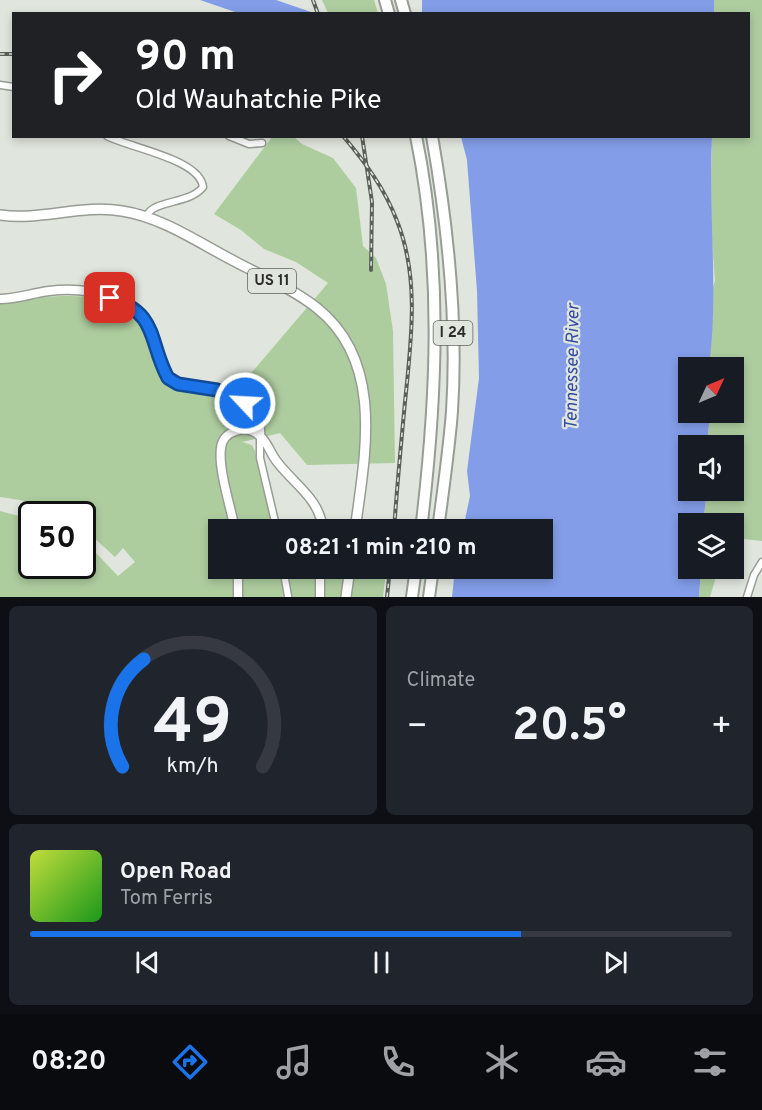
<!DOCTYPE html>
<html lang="en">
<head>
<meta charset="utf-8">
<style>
	body { margin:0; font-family:Overpass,sans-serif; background:#20242c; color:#f1f3f6; height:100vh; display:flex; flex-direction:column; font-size:22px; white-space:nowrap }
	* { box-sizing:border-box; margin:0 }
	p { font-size:20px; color:#9ea1a6 }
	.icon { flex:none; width:33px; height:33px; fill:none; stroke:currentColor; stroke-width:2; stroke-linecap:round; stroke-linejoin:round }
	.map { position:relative; height:597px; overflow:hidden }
	.panel { display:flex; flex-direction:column; gap:9px; padding:9px; background:#0d0f14; flex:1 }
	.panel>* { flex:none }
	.top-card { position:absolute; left:12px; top:12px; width:738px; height:126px; border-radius:0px; box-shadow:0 3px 9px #0003; background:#202124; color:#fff; overflow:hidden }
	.needle { width:39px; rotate:46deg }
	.fabs { position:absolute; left:678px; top:357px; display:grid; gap:12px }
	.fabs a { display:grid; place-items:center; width:66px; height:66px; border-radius:0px; background:#171b24; box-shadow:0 3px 9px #0003; font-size:30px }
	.speed { position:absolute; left:18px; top:501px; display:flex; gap:12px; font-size:30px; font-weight:700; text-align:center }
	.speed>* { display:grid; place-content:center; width:78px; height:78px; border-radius:50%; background:#171b24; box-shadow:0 3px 9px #0003; line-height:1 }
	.speed .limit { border:3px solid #111; border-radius:9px; background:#fff; color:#111 }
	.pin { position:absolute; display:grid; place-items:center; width:51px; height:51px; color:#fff; margin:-26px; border-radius:12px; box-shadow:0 3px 9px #0006 }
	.me { position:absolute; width:66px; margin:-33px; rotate:295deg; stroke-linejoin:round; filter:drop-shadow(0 0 4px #0008) }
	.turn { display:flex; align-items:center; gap:21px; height:126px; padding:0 24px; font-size:27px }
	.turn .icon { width:78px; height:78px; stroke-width:2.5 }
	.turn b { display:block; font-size:42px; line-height:51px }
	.big { font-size:45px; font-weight:700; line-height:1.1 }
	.panel .tile { flex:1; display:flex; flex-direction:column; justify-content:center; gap:9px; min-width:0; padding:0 21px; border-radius:9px; background:#20242c }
	.panel .dial { align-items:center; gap:0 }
	.dial svg { height:156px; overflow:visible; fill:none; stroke:#363941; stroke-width:7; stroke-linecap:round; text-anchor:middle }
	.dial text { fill:#f1f3f6; stroke:none }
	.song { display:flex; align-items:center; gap:18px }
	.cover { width:72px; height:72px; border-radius:9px; background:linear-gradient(135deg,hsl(70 70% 55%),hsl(120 70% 35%)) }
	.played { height:6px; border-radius:3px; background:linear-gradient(90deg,#1a73e8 70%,#363941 70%) }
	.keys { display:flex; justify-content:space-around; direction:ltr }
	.heat { display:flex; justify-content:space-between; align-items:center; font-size:33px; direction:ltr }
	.panel .tiles { flex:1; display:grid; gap:9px; grid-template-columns:1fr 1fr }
	.tile:last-child { grid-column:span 2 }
	.trip { position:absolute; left:208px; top:519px; width:345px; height:60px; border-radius:0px; background:#171b24; box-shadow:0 3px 9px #0003; font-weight:700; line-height:60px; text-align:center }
	.dock { display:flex; height:96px; justify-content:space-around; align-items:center; background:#090b0e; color:#9ea1a6 }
	.dock .icon { width:42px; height:42px }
	.dock .on { color:#1a73e8 }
	.dock b { font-size:27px; color:#f1f3f6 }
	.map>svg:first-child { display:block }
	.green { fill:#aecd9f }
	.water { fill:#839de8 }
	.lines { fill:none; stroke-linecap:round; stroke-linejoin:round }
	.minor-casing { stroke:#979d95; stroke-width:9 }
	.secondary-casing { stroke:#979d95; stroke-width:11 }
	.primary-casing { stroke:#979d95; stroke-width:12 }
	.motorway-casing { stroke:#979d95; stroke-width:14 }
	.minor { stroke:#fff; stroke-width:6 }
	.secondary { stroke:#fff; stroke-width:8 }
	.primary { stroke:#fff; stroke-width:9 }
	.motorway { stroke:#fff; stroke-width:10 }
	.rail-casing { stroke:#5c605b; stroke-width:4 }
	.rail { stroke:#e0e6dd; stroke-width:1.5; stroke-dasharray:4.5; stroke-linecap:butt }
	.route-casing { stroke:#114b97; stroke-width:15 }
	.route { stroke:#1a73e8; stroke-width:10 }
	.labels { text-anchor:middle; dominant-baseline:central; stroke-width:4.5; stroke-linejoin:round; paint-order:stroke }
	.shield { fill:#e0e6dd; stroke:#61645f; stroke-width:1.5 }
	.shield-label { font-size:15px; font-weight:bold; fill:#2a2d29 }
	.water-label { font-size:18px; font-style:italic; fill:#334ba2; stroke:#e0e6dd }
</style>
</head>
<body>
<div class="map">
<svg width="762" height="597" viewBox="0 0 762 597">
	<rect width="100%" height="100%" fill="#e0e6dd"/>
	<g class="green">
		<path d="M322,0H374L378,13H328Z"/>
		<path d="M714,0H762V541L734,538V524H703L707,491L734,490V446L707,445L710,413L734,412V368L709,367L711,294L715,281L710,214L712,137L748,136V14L714,13Z"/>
		<path d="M272,137H294L302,144L333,158L356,188L363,246L376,258L386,284L393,331L395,463L307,465L280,433L242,442L252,445L255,451L273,529L219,530V568L386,572L383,597H0V511L31,519L32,566H82L83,543L96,553L118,576L135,562L123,548L115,557L83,528L82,514H56L26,501L0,497V303C16,304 30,298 46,297C73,294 120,296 139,318C156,337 153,366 168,386L229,399L328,283L296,262L264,249L241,230L214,214Z"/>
		<path d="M701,569L718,570L710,597H699Z"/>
	</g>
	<g class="water">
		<path d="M200,0H276L314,13H238Z"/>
		<path d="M422,0H714V13L422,14Z"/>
		<path d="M461,137H712C708,214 719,291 709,367L688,368V412L710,413L707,445L688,446V490L707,491L703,523L688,524V568L701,569L699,597H452L455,569L543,568V530L463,529L470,496L467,471L479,378L477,291L467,160Z"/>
	</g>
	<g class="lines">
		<defs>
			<g id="minor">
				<path d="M0,85L14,87"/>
				<path d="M107,136C130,148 200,159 203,187C189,205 153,199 146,217"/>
				<path d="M229,136L249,144L262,143"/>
				<path d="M260,436V458L277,530"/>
				<path d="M283,568L288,596"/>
				<path d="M747,597L754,575L762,562"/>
			</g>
			<g id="secondary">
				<path d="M0,299C17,299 32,293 49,291C87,286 141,297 154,337C158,350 161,375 173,382C181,387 191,386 200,387C227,391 263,402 260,436"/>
				<path d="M235,530C231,507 218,470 221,448C223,430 247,424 260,436C268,443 271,455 278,463C295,485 320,499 323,530"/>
				<path d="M238,568V597"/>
				<path d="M320,568V597"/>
			</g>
			<g id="primary">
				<path d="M0,215C41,221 82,204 122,211C162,217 199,243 234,261C262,276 293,289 317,308C385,362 365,455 355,530"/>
				<path d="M346,597L350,568"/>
			</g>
			<g id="motorway">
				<path d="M385,0L389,14"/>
				<path d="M401,0L405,14"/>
				<path d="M416,136C443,268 437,398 421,530"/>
				<path d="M432,136C448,227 458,319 452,411C449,451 443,490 438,530"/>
				<path d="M412,597L416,568"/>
				<path d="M429,597L433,568"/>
			</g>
		</defs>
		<use href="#minor" class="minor-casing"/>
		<use href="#secondary" class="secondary-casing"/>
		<use href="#primary" class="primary-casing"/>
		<use href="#motorway" class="motorway-casing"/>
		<use href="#minor" class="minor"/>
		<use href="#secondary" class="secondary"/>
		<use href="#primary" class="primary"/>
		<use href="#motorway" class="motorway"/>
		<defs>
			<g id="rail">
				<path d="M313,0L318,14"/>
				<path d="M0,54H14"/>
				<path d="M343,136C365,162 385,189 397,221C420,278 411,342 405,402C401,444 397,487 394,530"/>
				<path d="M362,136L372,202L371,270"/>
				<path d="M387,597L390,568"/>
			</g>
		</defs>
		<use href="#rail" class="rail-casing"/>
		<use href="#rail" class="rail"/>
	</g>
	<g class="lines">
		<defs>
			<path id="route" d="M110,298C159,313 148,341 168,378L178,384L217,390L245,403"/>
		</defs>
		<use href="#route" class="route-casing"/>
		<use href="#route" class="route"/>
	</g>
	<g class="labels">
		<g class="shield">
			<rect x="248" y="269" width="48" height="24" rx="4.5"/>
			<rect x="433.5" y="321" width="39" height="24" rx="4.5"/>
		</g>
		<g class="shield-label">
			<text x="272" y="281">US 11</text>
			<text x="453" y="333">I 24</text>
		</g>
		<g class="water-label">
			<text transform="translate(573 367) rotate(-89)">Tennessee River</text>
		</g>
	</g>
</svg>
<div class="fabs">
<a><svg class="needle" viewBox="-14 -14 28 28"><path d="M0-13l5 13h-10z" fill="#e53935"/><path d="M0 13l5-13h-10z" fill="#9ea1a6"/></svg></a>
<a><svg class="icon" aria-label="sound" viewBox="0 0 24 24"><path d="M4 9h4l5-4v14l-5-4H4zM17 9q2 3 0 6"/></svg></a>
<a><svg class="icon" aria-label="layers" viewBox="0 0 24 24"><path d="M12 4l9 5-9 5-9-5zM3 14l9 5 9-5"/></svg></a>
</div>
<div class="speed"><div class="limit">50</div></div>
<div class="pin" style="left:110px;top:298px;background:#d93025"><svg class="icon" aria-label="arrive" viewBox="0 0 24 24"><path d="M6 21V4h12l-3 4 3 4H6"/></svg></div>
<svg class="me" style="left:245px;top:403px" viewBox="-20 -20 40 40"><circle r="17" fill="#1a73e8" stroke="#fff" stroke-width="3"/><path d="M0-11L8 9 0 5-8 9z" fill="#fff"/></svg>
<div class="trip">08:21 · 1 min · 210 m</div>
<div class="top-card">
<div class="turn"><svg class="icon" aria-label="right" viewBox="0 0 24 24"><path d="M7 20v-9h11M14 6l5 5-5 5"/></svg><div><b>90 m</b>Old Wauhatchie Pike</div></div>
</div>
</div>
<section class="panel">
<div class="tiles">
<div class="tile dial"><svg viewBox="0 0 100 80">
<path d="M14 69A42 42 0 1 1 86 69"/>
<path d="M14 69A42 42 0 0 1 25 14" stroke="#1a73e8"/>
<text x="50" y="56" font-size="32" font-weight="700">49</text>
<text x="50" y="72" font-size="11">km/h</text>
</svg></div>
<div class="tile"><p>Climate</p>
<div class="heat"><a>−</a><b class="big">20.5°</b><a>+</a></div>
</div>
<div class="tile">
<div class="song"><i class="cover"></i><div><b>Open Road</b><p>Tom Ferris</p></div></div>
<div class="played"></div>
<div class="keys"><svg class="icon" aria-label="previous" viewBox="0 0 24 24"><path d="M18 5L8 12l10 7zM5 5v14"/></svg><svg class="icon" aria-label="pause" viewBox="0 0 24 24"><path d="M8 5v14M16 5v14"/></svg><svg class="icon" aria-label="next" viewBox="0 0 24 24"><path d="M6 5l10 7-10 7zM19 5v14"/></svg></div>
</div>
</div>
</section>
<nav class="dock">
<b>08:20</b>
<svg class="icon on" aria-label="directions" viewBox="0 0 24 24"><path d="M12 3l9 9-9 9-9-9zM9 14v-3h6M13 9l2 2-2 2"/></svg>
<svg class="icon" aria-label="music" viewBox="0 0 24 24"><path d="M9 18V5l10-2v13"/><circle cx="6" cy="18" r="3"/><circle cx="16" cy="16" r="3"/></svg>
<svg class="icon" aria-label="phone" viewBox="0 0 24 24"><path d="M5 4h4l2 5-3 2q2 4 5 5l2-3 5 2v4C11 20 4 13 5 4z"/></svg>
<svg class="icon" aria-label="climate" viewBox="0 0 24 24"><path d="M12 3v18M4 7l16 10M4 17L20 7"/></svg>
<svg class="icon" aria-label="car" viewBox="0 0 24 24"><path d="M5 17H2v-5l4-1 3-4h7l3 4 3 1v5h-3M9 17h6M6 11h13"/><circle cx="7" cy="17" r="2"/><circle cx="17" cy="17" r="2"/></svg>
<svg class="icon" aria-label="filters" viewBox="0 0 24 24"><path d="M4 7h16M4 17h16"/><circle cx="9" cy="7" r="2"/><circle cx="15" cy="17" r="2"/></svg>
</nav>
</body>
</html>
